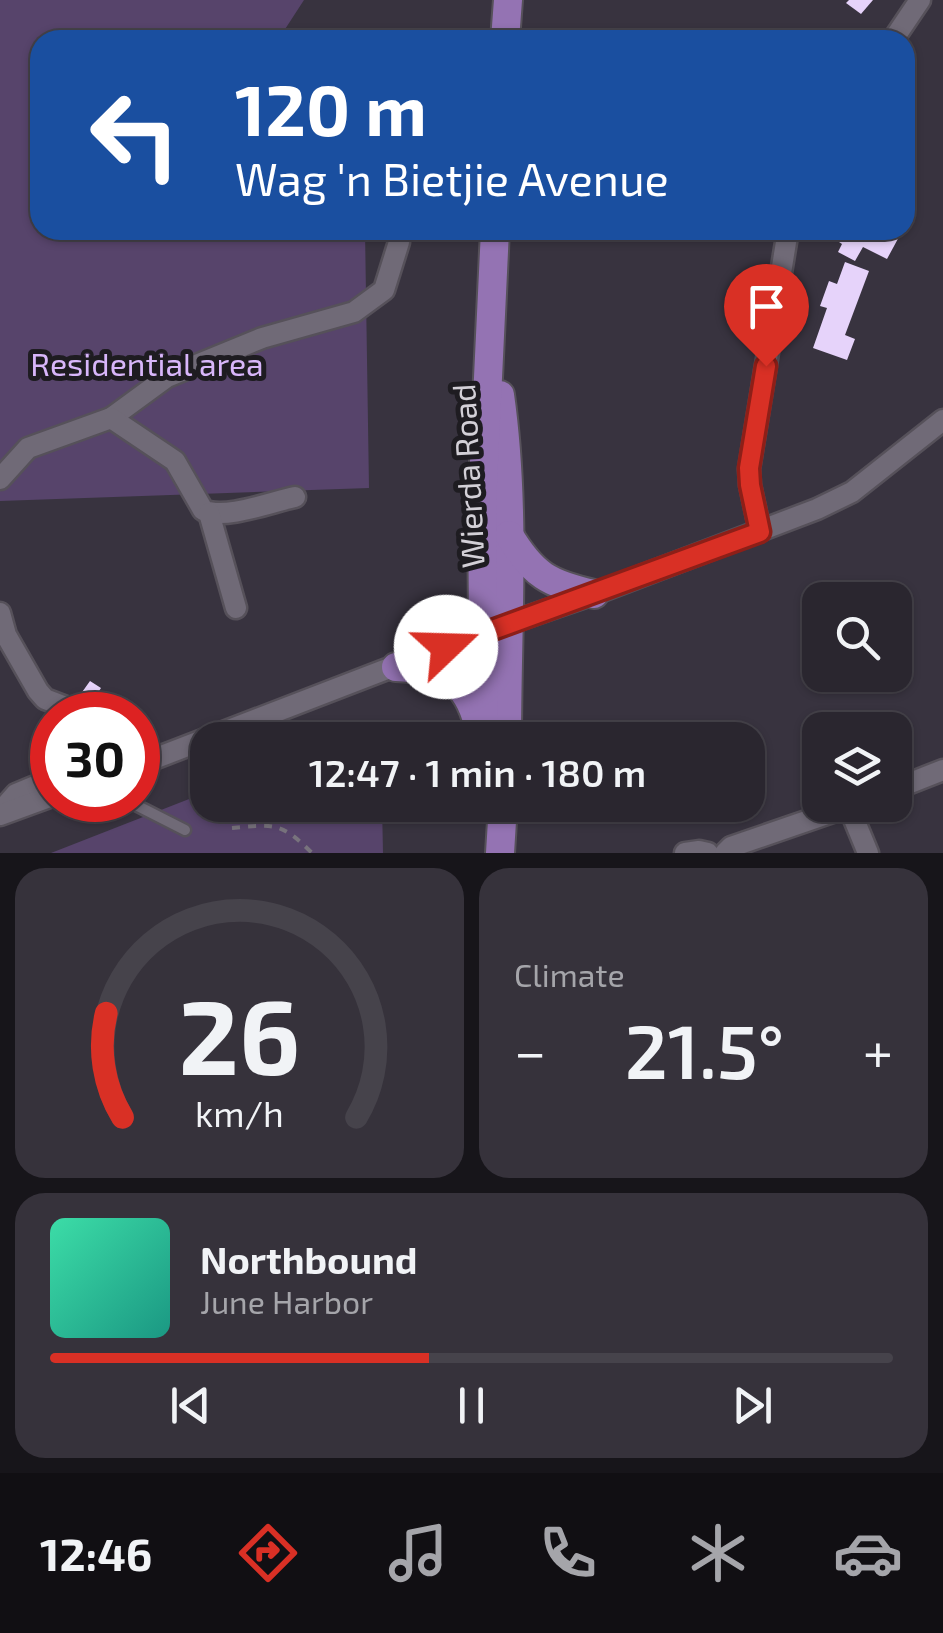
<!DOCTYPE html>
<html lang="en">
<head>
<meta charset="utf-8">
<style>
	body { margin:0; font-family:"Exo 2",sans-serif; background:#36323b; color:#f1f3f6; height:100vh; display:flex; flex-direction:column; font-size:38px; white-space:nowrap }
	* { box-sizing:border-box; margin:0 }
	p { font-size:32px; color:#a5a5aa }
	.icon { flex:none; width:55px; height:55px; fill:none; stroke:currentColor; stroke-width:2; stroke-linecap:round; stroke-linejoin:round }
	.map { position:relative; height:853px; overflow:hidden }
	.sheet { display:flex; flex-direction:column; gap:15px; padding:15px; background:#17151a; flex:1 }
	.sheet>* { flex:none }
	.banner { position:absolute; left:30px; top:30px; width:885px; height:210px; border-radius:30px; box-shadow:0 2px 8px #0004,0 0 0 2px #46434b; background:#1a4fa0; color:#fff; overflow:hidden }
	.buttons { position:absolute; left:802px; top:582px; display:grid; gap:20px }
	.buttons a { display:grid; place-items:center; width:110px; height:110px; border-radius:20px; background:#2a262f; box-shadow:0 2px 8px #0004,0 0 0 2px #46434b; font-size:50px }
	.speed { position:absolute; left:30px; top:692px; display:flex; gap:20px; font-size:50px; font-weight:700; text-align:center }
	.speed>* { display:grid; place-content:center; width:130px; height:130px; border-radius:50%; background:#2a262f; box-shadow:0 2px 8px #0004,0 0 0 2px #46434b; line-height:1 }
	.speed .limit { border:15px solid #d22; background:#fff; color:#111 }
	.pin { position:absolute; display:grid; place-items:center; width:85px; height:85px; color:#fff; margin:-102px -42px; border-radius:50% 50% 50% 0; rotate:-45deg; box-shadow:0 0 10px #0007 }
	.pin .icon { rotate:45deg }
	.me { position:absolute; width:110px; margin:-55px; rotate:69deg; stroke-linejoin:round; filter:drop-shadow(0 0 8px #0008) }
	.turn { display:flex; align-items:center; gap:35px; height:210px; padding:0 40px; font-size:45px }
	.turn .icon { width:130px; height:130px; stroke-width:2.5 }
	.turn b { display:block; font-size:70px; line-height:85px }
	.big { font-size:75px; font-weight:600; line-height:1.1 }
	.sheet .tile { flex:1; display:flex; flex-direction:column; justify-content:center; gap:15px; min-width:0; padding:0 35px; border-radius:30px; background:#36323b }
	.sheet .dial { align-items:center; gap:0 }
	.dial svg { height:260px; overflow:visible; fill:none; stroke:#46434b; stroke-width:7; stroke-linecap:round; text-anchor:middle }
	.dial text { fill:#f1f3f6; stroke:none }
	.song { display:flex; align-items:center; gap:30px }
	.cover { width:120px; height:120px; border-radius:15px; background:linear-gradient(135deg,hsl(160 70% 55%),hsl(170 70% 35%)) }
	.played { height:10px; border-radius:5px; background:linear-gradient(90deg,#d93025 45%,#46434b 45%) }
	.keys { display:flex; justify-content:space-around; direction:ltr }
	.heat { display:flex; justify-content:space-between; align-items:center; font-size:55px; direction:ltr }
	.sheet .tiles { flex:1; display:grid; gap:15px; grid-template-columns:1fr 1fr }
	.tile:last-child { grid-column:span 2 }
	.trip { position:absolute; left:190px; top:722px; width:575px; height:100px; border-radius:30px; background:#2a262f; box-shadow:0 2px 8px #0004,0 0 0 2px #46434b; font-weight:600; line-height:100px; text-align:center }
	.menu { display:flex; height:160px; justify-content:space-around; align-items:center; background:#110f13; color:#a5a5aa }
	.menu .icon { width:70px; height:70px }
	.menu .current { color:#d93025 }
	.menu b { font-size:45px; color:#f1f3f6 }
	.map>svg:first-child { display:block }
	.green { fill:#57446b }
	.building { fill:#e6d3fa }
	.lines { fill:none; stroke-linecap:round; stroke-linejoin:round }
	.service-casing { stroke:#56515a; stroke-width:15 }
	.minor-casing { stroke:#56515a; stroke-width:25 }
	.primary-casing { stroke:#56515a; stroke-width:32 }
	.path { stroke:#78737d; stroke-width:4; stroke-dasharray:8 8; stroke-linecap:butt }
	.service { stroke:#706a77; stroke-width:10 }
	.minor { stroke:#706a77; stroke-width:20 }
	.primary { stroke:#9473b3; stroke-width:28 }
	.route-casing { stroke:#8d1f18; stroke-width:25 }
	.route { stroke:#d93025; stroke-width:18 }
	.labels { text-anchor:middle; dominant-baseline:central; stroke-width:10; stroke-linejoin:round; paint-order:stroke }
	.park-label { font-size:32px; fill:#d8b6fa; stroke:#1e1c21 }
	.street-label { font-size:32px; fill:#d3d0d7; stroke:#1e1c21 }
</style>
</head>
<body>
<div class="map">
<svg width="943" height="853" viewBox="0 0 943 853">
	<rect width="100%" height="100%" fill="#38333f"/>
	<g class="green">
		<path d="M0,0H304L278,40H40V230H365L369,488L0,501Z"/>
		<path d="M207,792L208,805H382L383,853H51Z"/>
	</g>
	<g class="building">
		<path d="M849,0H873L861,14L846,3Z"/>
		<path d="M845,230H898L896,234L900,235L887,259L863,247L855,261L838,252L842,244L839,242Z"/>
		<path d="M845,262L869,271L845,335L855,339L847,360L813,348L827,308L820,306L829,281L837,284Z"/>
		<path d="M90,681L101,688L92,702L96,705L90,715H67L77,693L80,695Z"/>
	</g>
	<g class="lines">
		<defs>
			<path id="service" d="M126,800L185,830"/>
			<g id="minor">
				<path d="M893,40L920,0"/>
				<path d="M111,418L167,377L262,338L354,312L384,290L399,242V230"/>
				<path d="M0,479L28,448L111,418L175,461L203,510C225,520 271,502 295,497"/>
				<path d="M209,513L236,608"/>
				<path d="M760,531L750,485L749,469L788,230"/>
				<path d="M0,613L6,635L38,691L45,699L71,709"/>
				<path d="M138,765L483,632L594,594L817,509L852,492L943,420"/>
				<path d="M895,789L943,770"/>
				<path d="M849,807L868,853"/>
				<path d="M0,812L16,794L52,779"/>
				<path d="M0,815L52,796"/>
				<path d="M685,853L699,851L708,853"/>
				<path d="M725,853L731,847L853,805"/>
			</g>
			<g id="primary">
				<path d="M505,40L508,0"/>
				<path d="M500,395C516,507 507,627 507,740"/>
				<path d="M509,535C533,575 549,584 594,594"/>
				<path d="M396,667C442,669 466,677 478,724"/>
				<path d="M484,740L482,504L495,230"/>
				<path d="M500,853L503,805"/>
			</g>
		</defs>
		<use href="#service" class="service-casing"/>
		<use href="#minor" class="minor-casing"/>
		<use href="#primary" class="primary-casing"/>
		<path class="path" d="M232,828C275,824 281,822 312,853"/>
		<use href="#service" class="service"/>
		<use href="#minor" class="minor"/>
		<use href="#primary" class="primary"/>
	</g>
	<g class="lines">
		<defs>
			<path id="route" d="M446,647L760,532L750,485L749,468L766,366"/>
		</defs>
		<use href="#route" class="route-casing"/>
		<use href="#route" class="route"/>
	</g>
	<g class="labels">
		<g class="park-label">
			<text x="147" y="363">Residential area</text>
		</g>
		<g class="street-label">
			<text transform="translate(467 476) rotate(-93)">Wierda Road</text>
		</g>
	</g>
</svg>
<div class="buttons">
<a><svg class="icon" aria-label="search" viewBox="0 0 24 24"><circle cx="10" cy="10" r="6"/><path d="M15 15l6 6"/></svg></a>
<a><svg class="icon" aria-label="layers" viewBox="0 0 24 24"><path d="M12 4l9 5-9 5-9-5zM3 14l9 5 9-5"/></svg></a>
</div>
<div class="speed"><div class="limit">30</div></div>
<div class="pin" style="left:766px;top:366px;background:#d93025"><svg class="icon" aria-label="arrive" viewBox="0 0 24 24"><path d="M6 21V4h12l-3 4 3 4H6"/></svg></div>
<svg class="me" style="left:446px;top:647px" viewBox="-20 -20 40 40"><circle r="19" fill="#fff"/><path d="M0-13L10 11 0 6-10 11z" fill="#d93025"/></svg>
<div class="trip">12:47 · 1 min · 180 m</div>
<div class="banner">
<div class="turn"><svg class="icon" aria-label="left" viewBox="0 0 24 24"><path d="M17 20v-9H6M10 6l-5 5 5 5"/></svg><div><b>120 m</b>Wag 'n Bietjie Avenue</div></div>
</div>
</div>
<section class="sheet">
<div class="tiles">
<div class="tile dial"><svg viewBox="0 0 100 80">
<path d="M14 69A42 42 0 1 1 86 69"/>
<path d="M14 69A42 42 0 0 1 9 37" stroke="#d93025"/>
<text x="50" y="56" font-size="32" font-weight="700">26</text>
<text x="50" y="72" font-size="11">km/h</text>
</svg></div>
<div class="tile"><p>Climate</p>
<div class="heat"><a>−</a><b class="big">21.5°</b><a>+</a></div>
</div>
<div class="tile">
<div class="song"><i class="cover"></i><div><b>Northbound</b><p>June Harbor</p></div></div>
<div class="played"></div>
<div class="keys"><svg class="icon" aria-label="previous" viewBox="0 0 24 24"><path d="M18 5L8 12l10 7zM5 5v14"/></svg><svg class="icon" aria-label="pause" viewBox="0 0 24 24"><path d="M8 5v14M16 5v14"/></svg><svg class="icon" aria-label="next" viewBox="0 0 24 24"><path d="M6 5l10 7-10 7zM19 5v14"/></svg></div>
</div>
</div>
</section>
<nav class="menu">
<b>12:46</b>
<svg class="icon current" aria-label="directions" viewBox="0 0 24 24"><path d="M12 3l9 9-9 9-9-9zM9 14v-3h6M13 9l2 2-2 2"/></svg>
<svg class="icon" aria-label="music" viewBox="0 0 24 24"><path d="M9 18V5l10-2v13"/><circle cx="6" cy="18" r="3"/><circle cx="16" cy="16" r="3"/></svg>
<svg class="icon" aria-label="phone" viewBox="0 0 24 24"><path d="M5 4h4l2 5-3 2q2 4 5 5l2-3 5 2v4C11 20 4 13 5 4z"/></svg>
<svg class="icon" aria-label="climate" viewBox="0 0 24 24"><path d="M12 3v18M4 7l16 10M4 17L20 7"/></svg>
<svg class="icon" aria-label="car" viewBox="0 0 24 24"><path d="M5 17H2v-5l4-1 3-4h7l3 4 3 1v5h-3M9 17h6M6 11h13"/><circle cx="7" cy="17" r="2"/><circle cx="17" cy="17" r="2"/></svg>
</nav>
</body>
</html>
